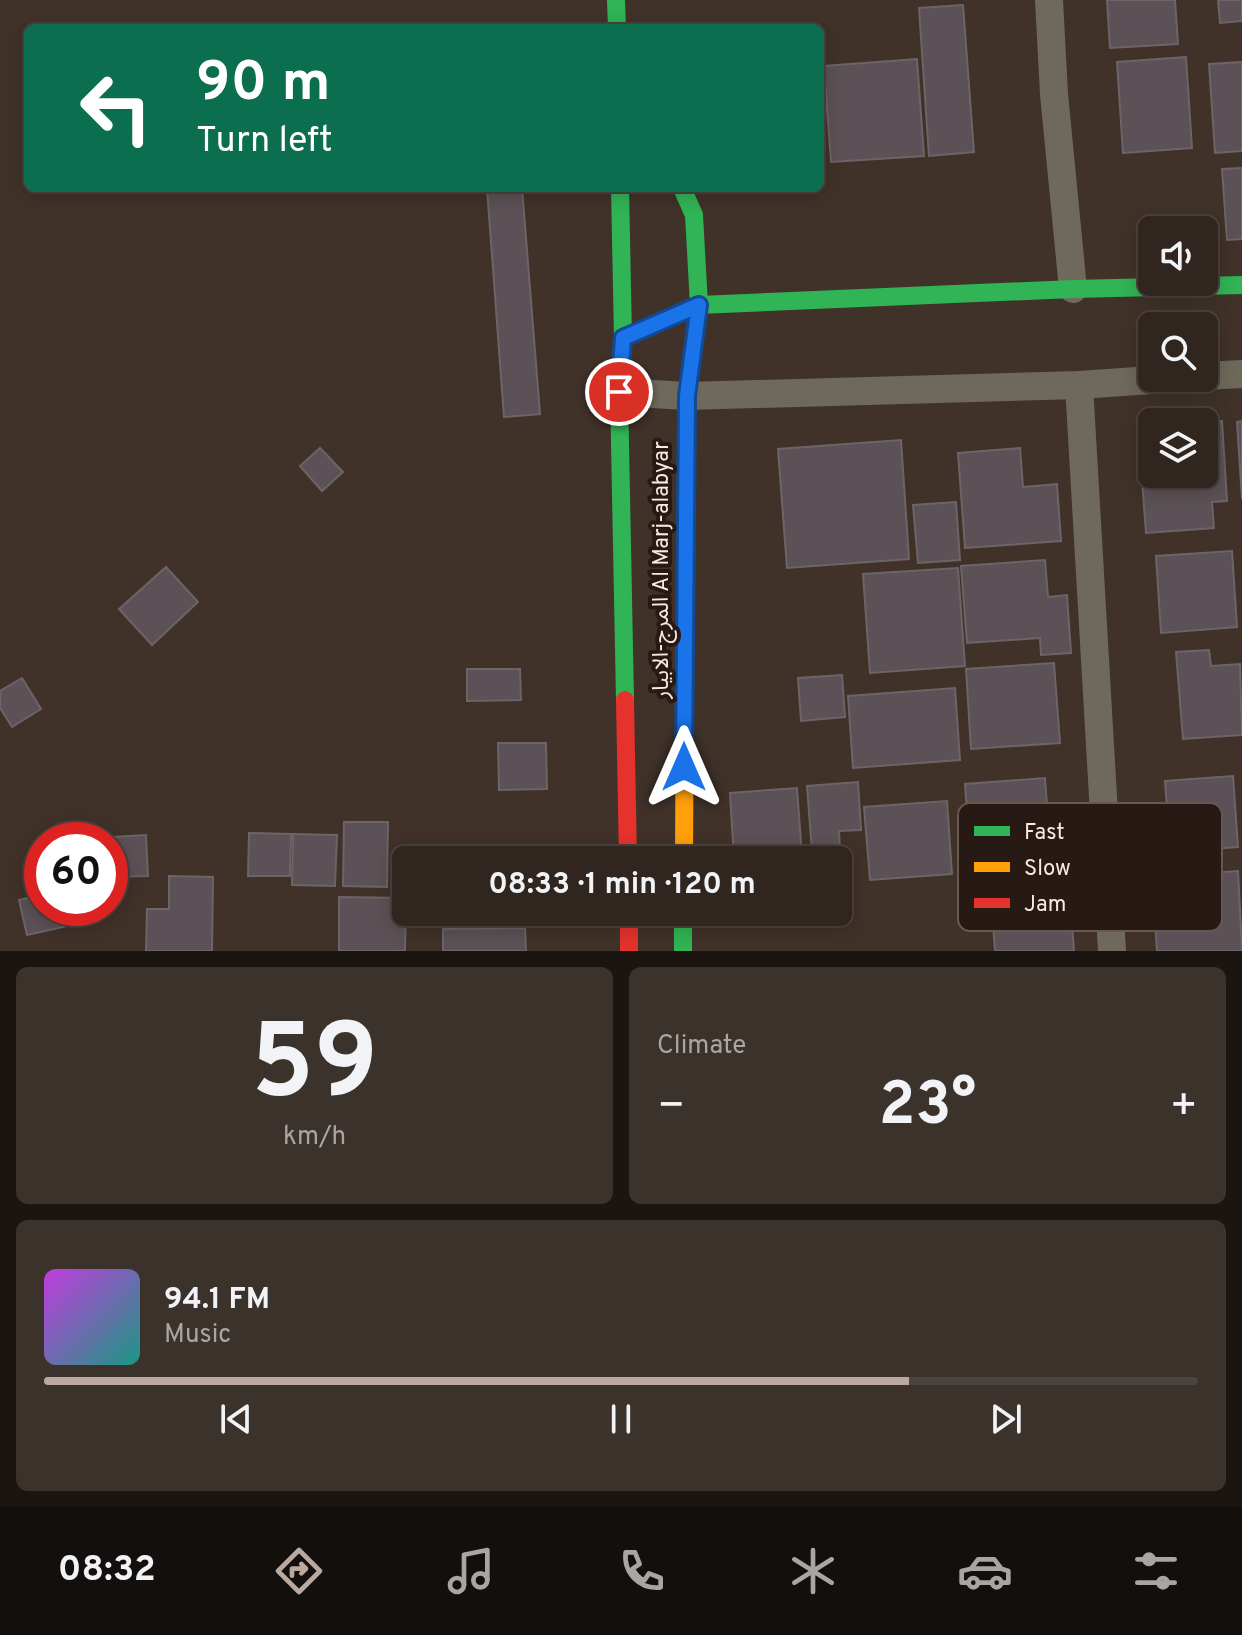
<!DOCTYPE html>
<html lang="en">
<head>
<meta charset="utf-8">
<style>
	body { margin:0; font-family:Overpass,"Noto Sans Arabic",sans-serif; background:#3c322c; color:#f1f3f6; height:100vh; display:flex; flex-direction:column; font-size:30px; white-space:nowrap }
	* { box-sizing:border-box; margin:0 }
	p { font-size:26px; color:#a8a5a4 }
	.icon { flex:none; width:44px; height:44px; fill:none; stroke:currentColor; stroke-width:2; stroke-linecap:round; stroke-linejoin:round }
	.map { position:relative; height:951px; overflow:hidden }
	.panel { display:flex; flex-direction:column; gap:16px; padding:16px; background:#1a1511; flex:1 }
	.panel>* { flex:none }
	.top-card { position:absolute; left:24px; top:24px; width:800px; height:168px; border-radius:12px; box-shadow:0 4px 20px #0003,0 0 0 2px #4b433d; background:#0b6e4f; color:#fff; overflow:hidden }
	.fabs { position:absolute; left:1138px; top:216px; display:grid; gap:16px }
	.fabs a { display:grid; place-items:center; width:80px; height:80px; border-radius:12px; background:#30261f; box-shadow:0 4px 20px #0003,0 0 0 2px #4b433d; font-size:40px }
	.speed { position:absolute; left:24px; top:822px; display:flex; gap:16px; font-size:40px; font-weight:700; text-align:center }
	.speed>* { display:grid; place-content:center; width:104px; height:104px; border-radius:50%; background:#30261f; box-shadow:0 4px 20px #0003,0 0 0 2px #4b433d; line-height:1 }
	.speed .limit { border:12px solid #d22; background:#fff; color:#111 }
	.pin { position:absolute; display:grid; place-items:center; width:68px; height:68px; color:#fff; margin:-34px; border:4px solid #fff; border-radius:50%; box-shadow:0 2px 8px #0007 }
	.me { position:absolute; width:88px; margin:-44px; rotate:0deg; stroke-linejoin:round; filter:drop-shadow(0 0 6px #0008) }
	.turn { display:flex; align-items:center; gap:28px; height:168px; padding:0 40px; font-size:36px }
	.turn .icon { width:104px; height:104px; stroke-width:2.5 }
	.turn b { display:block; font-size:56px; line-height:68px }
	.big { font-size:60px; font-weight:700; line-height:1.1 }
	.panel .tile { flex:1; display:flex; flex-direction:column; justify-content:center; gap:12px; min-width:0; padding:0 28px; border-radius:12px; background:#3c322c }
	.panel .dial { align-items:center; gap:0 }
	.dial b { font-size:104px; line-height:1 }
	.song { display:flex; align-items:center; gap:24px }
	.cover { width:96px; height:96px; border-radius:12px; background:linear-gradient(135deg,hsl(290 70% 55%),hsl(170 70% 35%)) }
	.played { height:8px; border-radius:4px; background:linear-gradient(90deg,#baa99f 75%,#4b433d 75%) }
	.keys { display:flex; justify-content:space-around; direction:ltr }
	.heat { display:flex; justify-content:space-between; align-items:center; font-size:44px; direction:ltr }
	.panel .tiles { flex:1; display:grid; gap:16px; grid-template-columns:1fr 1fr }
	.tile:last-child { grid-column:span 2 }
	.trip { position:absolute; left:392px; top:846px; width:460px; height:80px; border-radius:12px; background:#30261f; box-shadow:0 4px 20px #0003,0 0 0 2px #4b433d; font-weight:700; line-height:80px; text-align:center }
	.dock { display:flex; height:128px; justify-content:space-around; align-items:center; background:#130f0c; color:#a8a5a4 }
	.dock .icon { width:56px; height:56px }
	.dock .current { color:#baa99f }
	.dock b { font-size:36px; color:#f1f3f6 }
	.map>svg:first-child { display:block }
	.building { fill:#5b5156; stroke:#6c6466; stroke-width:2 }
	.lines { fill:none; stroke-linecap:round; stroke-linejoin:round }
	.street { stroke:#6f695c; stroke-width:28 }
	.fast { stroke:#30b455; stroke-width:18 }
	.slow { stroke:#ff9f0a; stroke-width:18 }
	.jam { stroke:#e5322d; stroke-width:18 }
	.route-casing { stroke:#114b97; stroke-width:20 }
	.route { stroke:#1a73e8; stroke-width:14 }
	.labels { text-anchor:middle; dominant-baseline:central; stroke-width:8; stroke-linejoin:round; paint-order:stroke }
	.street-label { font-size:22px; fill:#fbe9df; stroke:#271a14 }
	.key { fill:#271a14; stroke:#675851; stroke-width:2 }
	.key-label { font-size:22px; fill:#fbe9df }
</style>
</head>
<body>
<div class="map">
<svg width="1242" height="951" viewBox="0 0 1242 951">
	<rect width="100%" height="100%" fill="#403229"/>
	<g class="building">
		<path d="M1107,0H1175L1178,44L1110,48Z"/>
		<path d="M1218,0H1242V21L1220,23Z"/>
		<path d="M963,5L974,152L929,156L919,8Z"/>
		<path d="M1186,57L1192,148L1123,153L1117,62Z"/>
		<path d="M917,59L924,156L831,162L824,66Z"/>
		<path d="M1242,62V151L1215,153L1209,64Z"/>
		<path d="M1242,168V239L1227,240L1222,169Z"/>
		<path d="M487,188H522L540,414L504,417Z"/>
		<path d="M1222,421L1227,501L1212,502L1214,528L1146,533L1138,427L1152,426V474H1204V423Z"/>
		<path d="M1242,421V499L1237,422Z"/>
		<path d="M901,440L909,559L787,568L778,449Z"/>
		<path d="M320,448L343,472L322,491L300,466Z"/>
		<path d="M1020,448L1023,487L1057,484L1061,541L965,548L958,453Z"/>
		<path d="M956,502L960,560L918,563L913,505Z"/>
		<path d="M1232,551L1237,627L1161,633L1156,556Z"/>
		<path d="M1045,560L1048,597L1067,595L1071,653L1041,655L1040,638L967,643L961,566Z"/>
		<path d="M166,567L198,602L152,645L119,609Z"/>
		<path d="M958,568L965,666L870,673L863,574Z"/>
		<path d="M1209,650L1211,666L1240,664L1242,735L1183,739L1176,652Z"/>
		<path d="M1054,663L1060,743L971,749L966,669Z"/>
		<path d="M467,669H520L521,700L467,701Z"/>
		<path d="M842,675L845,717L801,721L798,678Z"/>
		<path d="M22,678L41,709L12,727L0,708V691Z"/>
		<path d="M955,688L960,760L853,768L848,696Z"/>
		<path d="M498,743H546L547,789L499,790Z"/>
		<path d="M1233,776L1238,847L1170,852L1165,781Z"/>
		<path d="M1045,778L1051,863L971,869L965,784Z"/>
		<path d="M858,782L861,830L839,831L840,849L812,851L807,786Z"/>
		<path d="M797,788L802,856L814,855V860H734L730,793Z"/>
		<path d="M947,801L952,874L870,880L864,807Z"/>
		<path d="M344,822H388L387,887L343,886Z"/>
		<path d="M249,833L291,834L290,876H248Z"/>
		<path d="M293,834L337,835L335,886L292,885Z"/>
		<path d="M146,835L148,876L110,877V840L74,839Z"/>
		<path d="M525,846V860H446V847Z"/>
		<path d="M1238,871L1242,951H1157L1152,877Z"/>
		<path d="M169,876L213,877L212,951H146L147,909H169Z"/>
		<path d="M1051,878L1053,898L1070,897L1074,951H995L990,882Z"/>
		<path d="M42,895V908H82L85,922L27,935L19,900Z"/>
		<path d="M339,897L406,898L405,951H339Z"/>
		<path d="M446,912H526L527,924L446,925Z"/>
		<path d="M525,928L526,951H443V929Z"/>
	</g>
	<g class="lines">
		<g class="street">
			<path d="M1049,0L1054,94L1073,289"/>
			<path d="M1204,376L1242,374"/>
			<path d="M1079,385L1112,951"/>
			<path d="M619,392L687,396L1079,385L1180,378"/>
		</g>
		<g class="fast">
			<path d="M616,0L617,28"/>
			<path d="M620,188L623,338L619,392L625,700"/>
			<path d="M682,188L694,215L699,305L687,396L685,665"/>
			<path d="M623,338L699,305L1073,289L1242,285"/>
			<path d="M683,912V951"/>
		</g>
		<path class="slow" d="M684,860L685,665"/>
		<g class="jam">
			<path d="M625,700L628,860"/>
			<path d="M629,912V951"/>
		</g>
	</g>
	<g class="lines">
		<defs>
			<path id="route" d="M619,392L623,338L699,305L687,396L684,767"/>
		</defs>
		<use href="#route" class="route-casing"/>
		<use href="#route" class="route"/>
	</g>
	<g class="labels">
		<g class="street-label">
			<text transform="translate(662 570) rotate(-90)">المرج-الابيار Al Marj-alabyar</text>
		</g>
	</g>
	<rect x="958" y="803" width="264" height="128" rx="12" class="key"/>
	<rect x="974" y="826" width="36" height="10" fill="#30b455"/>
	<rect x="974" y="862" width="36" height="10" fill="#ff9f0a"/>
	<rect x="974" y="898" width="36" height="10" fill="#e5322d"/>
	<g class="key-label">
		<text x="1024" y="839">Fast</text>
		<text x="1024" y="875">Slow</text>
		<text x="1024" y="911">Jam</text>
	</g>
</svg>
<div class="fabs">
<a><svg class="icon" aria-label="sound" viewBox="0 0 24 24"><path d="M4 9h4l5-4v14l-5-4H4zM17 9q2 3 0 6"/></svg></a>
<a><svg class="icon" aria-label="search" viewBox="0 0 24 24"><circle cx="10" cy="10" r="6"/><path d="M15 15l6 6"/></svg></a>
<a><svg class="icon" aria-label="layers" viewBox="0 0 24 24"><path d="M12 4l9 5-9 5-9-5zM3 14l9 5 9-5"/></svg></a>
</div>
<div class="speed"><div class="limit">60</div></div>
<div class="pin" style="left:619px;top:392px;background:#d93025"><svg class="icon" aria-label="arrive" viewBox="0 0 24 24"><path d="M6 21V4h12l-3 4 3 4H6"/></svg></div>
<svg class="me" style="left:684px;top:767px" viewBox="-20 -20 40 40"><path d="M0-17L14 15 0 8-14 15z" fill="#1a73e8" stroke="#fff" stroke-width="4"/></svg>
<div class="trip">08:33 · 1 min · 120 m</div>
<div class="top-card">
<div class="turn"><svg class="icon" aria-label="left" viewBox="0 0 24 24"><path d="M17 20v-9H6M10 6l-5 5 5 5"/></svg><div><b>90 m</b>Turn left</div></div>
</div>
</div>
<section class="panel">
<div class="tiles">
<div class="tile dial"><b>59</b><p>km/h</p></div>
<div class="tile"><p>Climate</p>
<div class="heat"><a>−</a><b class="big">23°</b><a>+</a></div>
</div>
<div class="tile">
<div class="song"><i class="cover"></i><div><b>94.1 FM</b><p>Music</p></div></div>
<div class="played"></div>
<div class="keys"><svg class="icon" aria-label="previous" viewBox="0 0 24 24"><path d="M18 5L8 12l10 7zM5 5v14"/></svg><svg class="icon" aria-label="pause" viewBox="0 0 24 24"><path d="M8 5v14M16 5v14"/></svg><svg class="icon" aria-label="next" viewBox="0 0 24 24"><path d="M6 5l10 7-10 7zM19 5v14"/></svg></div>
</div>
</div>
</section>
<nav class="dock">
<b>08:32</b>
<svg class="icon current" aria-label="directions" viewBox="0 0 24 24"><path d="M12 3l9 9-9 9-9-9zM9 14v-3h6M13 9l2 2-2 2"/></svg>
<svg class="icon" aria-label="music" viewBox="0 0 24 24"><path d="M9 18V5l10-2v13"/><circle cx="6" cy="18" r="3"/><circle cx="16" cy="16" r="3"/></svg>
<svg class="icon" aria-label="phone" viewBox="0 0 24 24"><path d="M5 4h4l2 5-3 2q2 4 5 5l2-3 5 2v4C11 20 4 13 5 4z"/></svg>
<svg class="icon" aria-label="climate" viewBox="0 0 24 24"><path d="M12 3v18M4 7l16 10M4 17L20 7"/></svg>
<svg class="icon" aria-label="car" viewBox="0 0 24 24"><path d="M5 17H2v-5l4-1 3-4h7l3 4 3 1v5h-3M9 17h6M6 11h13"/><circle cx="7" cy="17" r="2"/><circle cx="17" cy="17" r="2"/></svg>
<svg class="icon" aria-label="filters" viewBox="0 0 24 24"><path d="M4 7h16M4 17h16"/><circle cx="9" cy="7" r="2"/><circle cx="15" cy="17" r="2"/></svg>
</nav>
</body>
</html>
